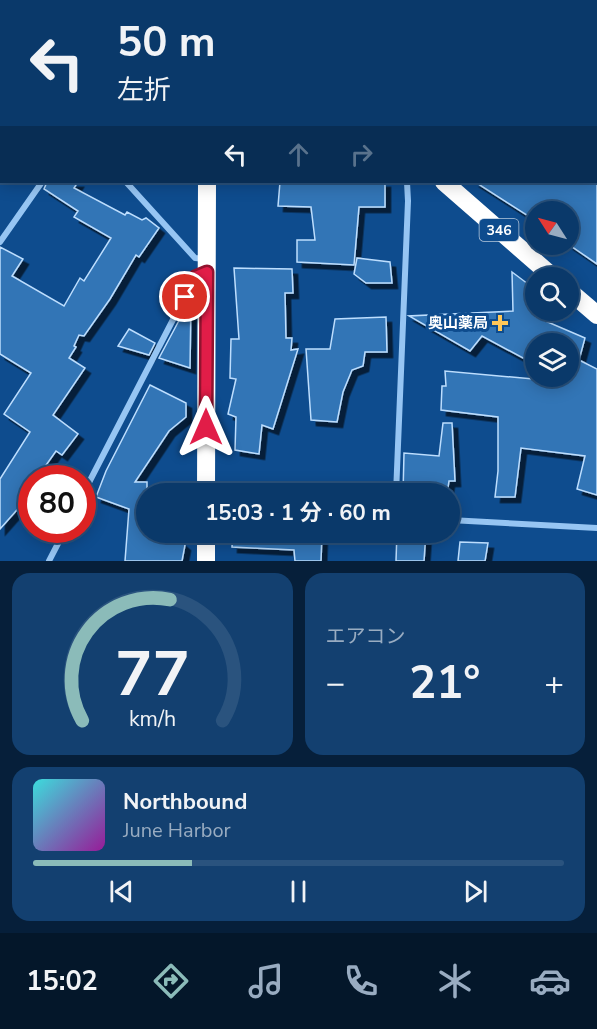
<!DOCTYPE html>
<html lang="ja">
<head>
<meta charset="utf-8">
<style>
	body { margin:0; font-family:"Nunito Sans","Noto Sans JP",sans-serif; background:#134070; color:#f1f3f6; height:100vh; display:flex; flex-direction:column; font-size:22px; white-space:nowrap }
	* { box-sizing:border-box; margin:0 }
	p { font-size:20px; color:#99acc1 }
	.icon { flex:none; width:33px; height:33px; fill:none; stroke:currentColor; stroke-width:2; stroke-linecap:round; stroke-linejoin:round }
	.map { position:relative; height:561px; overflow:hidden }
	.details { display:flex; flex-direction:column; gap:12px; padding:12px; background:#061f3a; flex:1 }
	.details>* { flex:none }
	.hud { position:absolute; left:0px; top:0px; width:597px; height:183px; box-shadow:0 3px 15px #0003,0 0 0 2px #2a537e; background:#0a396a; color:#f1f3f6; overflow:hidden }
	.needle { width:39px; rotate:306deg }
	.buttons { position:absolute; left:525px; top:201px; display:grid; gap:12px }
	.buttons a { display:grid; place-items:center; width:54px; height:54px; border-radius:50%; background:#0a396a; box-shadow:0 3px 15px #0003,0 0 0 2px #2a537e; font-size:30px }
	.speed { position:absolute; left:18px; top:465px; display:flex; gap:12px; font-size:30px; font-weight:700; text-align:center }
	.speed>* { display:grid; place-content:center; width:78px; height:78px; border-radius:50%; background:#0a396a; box-shadow:0 3px 15px #0003,0 0 0 2px #2a537e; line-height:1 }
	.speed .limit { border:9px solid #d22; background:#fff; color:#111 }
	.pin { position:absolute; display:grid; place-items:center; width:51px; height:51px; color:#fff; margin:-26px; border:3px solid #fff; border-radius:50%; box-shadow:0 2px 6px #0007 }
	.me { position:absolute; width:66px; margin:-33px; rotate:0deg; stroke-linejoin:round; filter:drop-shadow(0 0 4px #0008) }
	.turn { display:flex; align-items:center; gap:21px; height:126px; padding:0 18px; font-size:27px }
	.turn .icon { width:78px; height:78px; stroke-width:2.5 }
	.turn b { display:block; font-size:42px; line-height:51px }
	.lanes { display:flex; align-items:center; height:57px; padding:0 18px; background:#0003; justify-content:center; gap:30px; direction:ltr }
	.lanes .off { opacity:.35 }
	.big { font-size:45px; font-weight:700; line-height:1.1 }
	.details .card { flex:1; display:flex; flex-direction:column; justify-content:center; gap:9px; min-width:0; padding:0 21px; border-radius:18px; background:#134070 }
	.details .dial { align-items:center; gap:0 }
	.dial svg { height:156px; overflow:visible; fill:none; stroke:#2a537e; stroke-width:7; stroke-linecap:round; text-anchor:middle }
	.dial text { fill:#f1f3f6; stroke:none }
	.song { display:flex; align-items:center; gap:18px }
	.cover { width:72px; height:72px; border-radius:9px; background:linear-gradient(135deg,hsl(180 70% 55%),hsl(300 70% 35%)) }
	.played { height:6px; border-radius:3px; background:linear-gradient(90deg,#8bbbb9 30%,#2a537e 30%) }
	.keys { display:flex; justify-content:space-around; direction:ltr }
	.heat { display:flex; justify-content:space-between; align-items:center; font-size:33px; direction:ltr }
	.details .tiles { flex:1; display:grid; gap:12px; grid-template-columns:1fr 1fr }
	.card:last-child { grid-column:span 2 }
	.trip { position:absolute; left:136px; top:483px; width:324px; height:60px; border-radius:30px; background:#0a396a; box-shadow:0 3px 15px #0003,0 0 0 2px #2a537e; font-weight:700; line-height:60px; text-align:center }
	.menu { display:flex; height:96px; justify-content:space-around; align-items:center; background:#04172a; color:#99acc1 }
	.menu .icon { width:42px; height:42px }
	.menu .selected { color:#8bbbb9 }
	.menu b { font-size:27px; color:#f1f3f6 }
	.map>svg:first-child { display:block }
	.building { fill:#3274b6; stroke:#bddefe; stroke-width:1.5; filter:url(#shadow) }
	.lines { fill:none; stroke-linecap:round; stroke-linejoin:round }
	.street { stroke:#96c5f3; stroke-width:6 }
	.highway { stroke:#fff; stroke-width:18 }
	.route-casing { stroke:#92132f; stroke-width:15 }
	.route { stroke:#e11d48; stroke-width:10 }
	.poi-dot { fill:#ffc758; stroke:#0e4c8e; stroke-width:2 }
	.labels { text-anchor:middle; dominant-baseline:central; stroke-width:6; stroke-linejoin:round; paint-order:stroke }
	.shield { fill:#0e4c8e; stroke:#b7c9dd; stroke-width:1.5 }
	.shield-label { font-size:14px; font-weight:bold; fill:#fff }
	.poi-label { font-size:15px; font-weight:bold; fill:#fff; stroke:#0e4c8e; text-anchor:end }
</style>
</head>
<body>
<div class="map">
<svg width="597" height="561" viewBox="0 0 597 561">
	<defs>
		<filter id="shadow"><feDropShadow dx="5.5" dy="5.5" stdDeviation="0" flood-color="#0009"/></filter>
	</defs>
	<rect width="100%" height="100%" fill="#0e4c8e"/>
	<g class="building">
		<path d="M47,182H78L74,188L125,215L127,212L142,220L146,218L159,228L139,257L136,255L110,299L84,336L79,335L74,346L76,347L69,358L85,368L53,415L78,434L62,455L56,451L37,478H32V493L0,529V479L30,432L4,414L31,373L0,354V247L23,259L12,276L64,306L80,278L84,281L111,238L74,217L78,211L44,189Z"/>
		<path d="M280,182H385V207H359L354,265L297,262V240H315L311,207L278,206Z"/>
		<path d="M475,182H597V264L568,244V212H536V221Z"/>
		<path d="M357,258L390,262L392,283H366L354,274Z"/>
		<path d="M234,268L292,269L293,293H285L286,338H292L291,350L298,349L273,429L262,425L259,454L235,450L236,417L228,414L236,379L230,378L231,339H239Z"/>
		<path d="M512,272L536,290V317L585,338L579,360L597,369V495L577,489L585,456L521,448L515,497H495L498,471V417L441,410L442,386H446L445,371L566,382L556,376H568V344H536V365L482,336L470,351L409,316L513,311Z"/>
		<path d="M191,298L190,368L159,358Z"/>
		<path d="M386,317L387,352H365L363,366L352,370L343,392L337,422L311,420L306,349H330L335,319Z"/>
		<path d="M129,329L155,343L149,355L118,346Z"/>
		<path d="M150,385L186,403V417L169,431L135,482H147V532H169L185,545L182,561H125L129,509L96,497L106,471Z"/>
		<path d="M443,423H452L455,481H449L447,494H403L404,453L439,456Z"/>
		<path d="M233,532H322L321,561H295L294,550L232,547Z"/>
		<path d="M397,532H426L424,561H396Z"/>
		<path d="M460,542L488,543L485,561H458Z"/>
	</g>
	<g class="lines">
		<g class="street">
			<path d="M0,125L2,126"/>
			<path d="M126,182L195,258L205,259"/>
			<path d="M0,242L42,182"/>
			<path d="M396,494L408,201L407,182"/>
			<path d="M82,496L195,277L205,273"/>
			<path d="M450,520L597,528"/>
			<path d="M49,561L65,530"/>
		</g>
		<g class="highway">
			<path d="M209,0L211,2"/>
			<path d="M444,182L554,278"/>
			<path d="M568,290L597,315"/>
			<path d="M206,494L207,182"/>
			<path d="M206,532V561"/>
		</g>
	</g>
	<g class="lines">
		<defs>
			<path id="route" d="M185,297L195,277L207,272L206,427"/>
		</defs>
		<use href="#route" class="route-casing"/>
		<use href="#route" class="route"/>
	</g>
	<path class="poi-dot" d="M497 314h6v6h6v6h-6v6h-6v-6h-6v-6h6z"/>
	<g class="labels">
		<rect class="shield" x="479.5" y="219" width="39" height="22" rx="4.5"/>
		<g class="shield-label">
			<text x="499" y="230">346</text>
		</g>
		<g class="poi-label">
			<text x="488" y="323">奥山薬局</text>
		</g>
	</g>
</svg>
<div class="buttons">
<a><svg class="needle" viewBox="-14 -14 28 28"><path d="M0-13l5 13h-10z" fill="#e53935"/><path d="M0 13l5-13h-10z" fill="#99acc1"/></svg></a>
<a><svg class="icon" aria-label="search" viewBox="0 0 24 24"><circle cx="10" cy="10" r="6"/><path d="M15 15l6 6"/></svg></a>
<a><svg class="icon" aria-label="layers" viewBox="0 0 24 24"><path d="M12 4l9 5-9 5-9-5zM3 14l9 5 9-5"/></svg></a>
</div>
<div class="speed"><div class="limit">80</div></div>
<div class="pin" style="left:185px;top:297px;background:#d93025"><svg class="icon" aria-label="arrive" viewBox="0 0 24 24"><path d="M6 21V4h12l-3 4 3 4H6"/></svg></div>
<svg class="me" style="left:206px;top:427px" viewBox="-20 -20 40 40"><path d="M0-17L14 15 0 8-14 15z" fill="#e11d48" stroke="#fff" stroke-width="4"/></svg>
<div class="trip">15:03 · 1 分 · 60 m</div>
<div class="hud">
<div class="turn"><svg class="icon" aria-label="left" viewBox="0 0 24 24"><path d="M17 20v-9H6M10 6l-5 5 5 5"/></svg><div><b>50 m</b>左折</div></div>
<div class="lanes"><svg class="icon" aria-label="left" viewBox="0 0 24 24"><path d="M17 20v-9H6M10 6l-5 5 5 5"/></svg><svg class="icon off" aria-label="ahead" viewBox="0 0 24 24"><path d="M12 20V5M6 11l6-6 6 6"/></svg><svg class="icon off" aria-label="right" viewBox="0 0 24 24"><path d="M7 20v-9h11M14 6l5 5-5 5"/></svg></div>
</div>
</div>
<section class="details">
<div class="tiles">
<div class="card dial"><svg viewBox="0 0 100 80">
<path d="M14 69A42 42 0 1 1 86 69"/>
<path d="M14 69A42 42 0 0 1 59 7" stroke="#8bbbb9"/>
<text x="50" y="56" font-size="32" font-weight="700">77</text>
<text x="50" y="72" font-size="11">km/h</text>
</svg></div>
<div class="card"><p>エアコン</p>
<div class="heat"><a>−</a><b class="big">21°</b><a>+</a></div>
</div>
<div class="card">
<div class="song"><i class="cover"></i><div><b>Northbound</b><p>June Harbor</p></div></div>
<div class="played"></div>
<div class="keys"><svg class="icon" aria-label="previous" viewBox="0 0 24 24"><path d="M18 5L8 12l10 7zM5 5v14"/></svg><svg class="icon" aria-label="pause" viewBox="0 0 24 24"><path d="M8 5v14M16 5v14"/></svg><svg class="icon" aria-label="next" viewBox="0 0 24 24"><path d="M6 5l10 7-10 7zM19 5v14"/></svg></div>
</div>
</div>
</section>
<nav class="menu">
<b>15:02</b>
<svg class="icon selected" aria-label="directions" viewBox="0 0 24 24"><path d="M12 3l9 9-9 9-9-9zM9 14v-3h6M13 9l2 2-2 2"/></svg>
<svg class="icon" aria-label="music" viewBox="0 0 24 24"><path d="M9 18V5l10-2v13"/><circle cx="6" cy="18" r="3"/><circle cx="16" cy="16" r="3"/></svg>
<svg class="icon" aria-label="phone" viewBox="0 0 24 24"><path d="M5 4h4l2 5-3 2q2 4 5 5l2-3 5 2v4C11 20 4 13 5 4z"/></svg>
<svg class="icon" aria-label="climate" viewBox="0 0 24 24"><path d="M12 3v18M4 7l16 10M4 17L20 7"/></svg>
<svg class="icon" aria-label="car" viewBox="0 0 24 24"><path d="M5 17H2v-5l4-1 3-4h7l3 4 3 1v5h-3M9 17h6M6 11h13"/><circle cx="7" cy="17" r="2"/><circle cx="17" cy="17" r="2"/></svg>
</nav>
</body>
</html>
